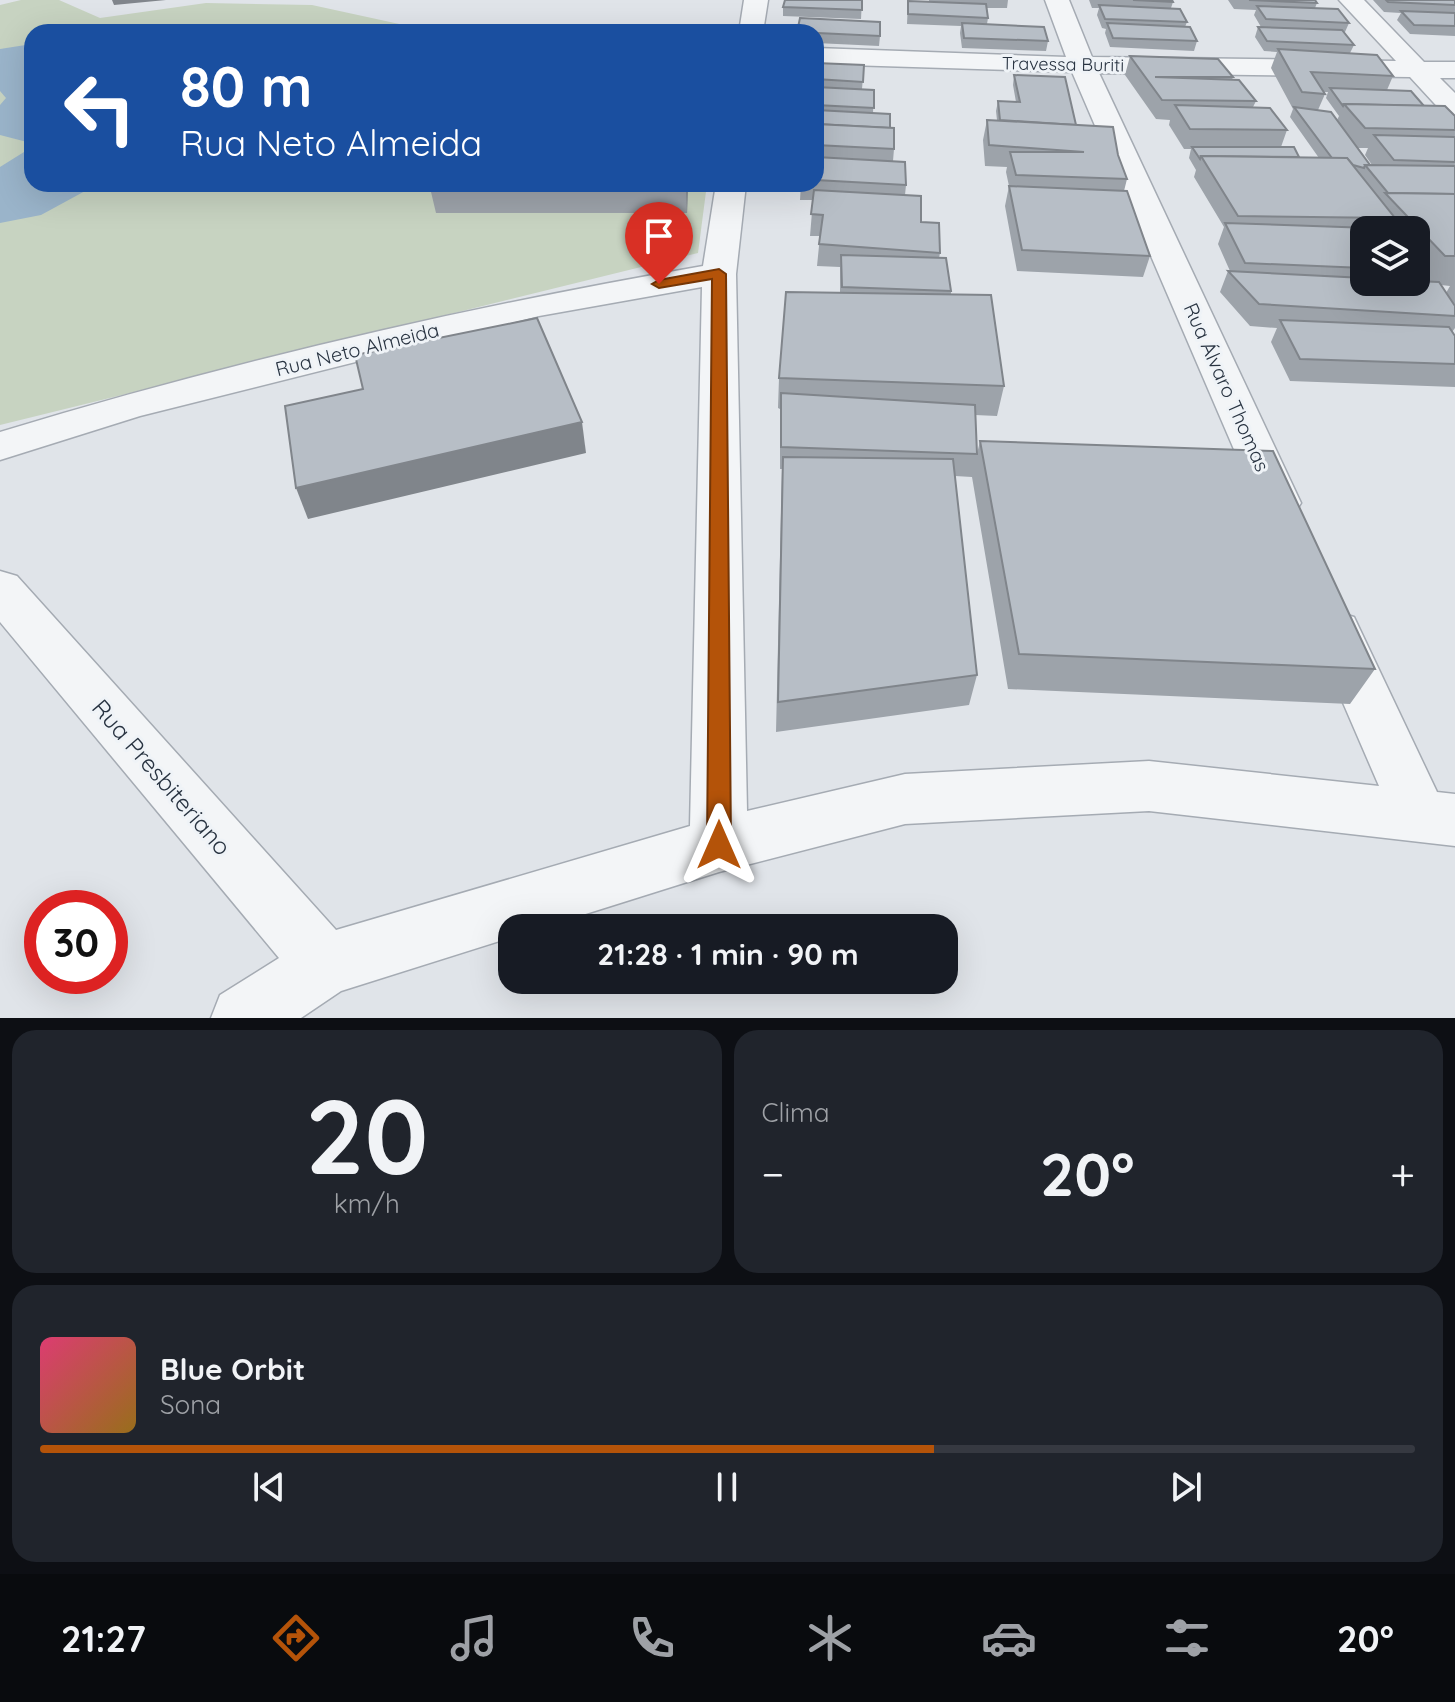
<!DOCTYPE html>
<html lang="pt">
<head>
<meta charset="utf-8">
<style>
	body { margin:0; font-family:Quicksand,sans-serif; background:#20242c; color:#f1f3f6; height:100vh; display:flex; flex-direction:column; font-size:30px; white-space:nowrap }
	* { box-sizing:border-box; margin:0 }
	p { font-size:26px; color:#9ea1a6 }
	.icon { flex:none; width:44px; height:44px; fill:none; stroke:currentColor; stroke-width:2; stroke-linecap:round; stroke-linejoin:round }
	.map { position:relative; height:1018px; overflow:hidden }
	.sheet { display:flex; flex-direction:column; gap:12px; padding:12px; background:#0d0f14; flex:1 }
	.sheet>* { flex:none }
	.guide { position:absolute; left:24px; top:24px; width:800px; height:168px; border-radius:24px; box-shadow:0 8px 32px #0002; background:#1a4fa0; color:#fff; overflow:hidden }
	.buttons { position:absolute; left:1350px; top:216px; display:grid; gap:16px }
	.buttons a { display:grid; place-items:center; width:80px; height:80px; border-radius:16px; background:#171b24; box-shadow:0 8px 32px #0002; font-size:40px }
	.speed { position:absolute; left:24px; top:890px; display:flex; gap:16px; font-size:40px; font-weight:700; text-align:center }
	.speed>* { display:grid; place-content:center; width:104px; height:104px; border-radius:50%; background:#171b24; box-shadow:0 8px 32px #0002; line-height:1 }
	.speed .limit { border:12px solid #d22; background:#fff; color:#111 }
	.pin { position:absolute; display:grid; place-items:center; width:68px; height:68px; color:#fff; margin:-82px -34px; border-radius:50% 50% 50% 0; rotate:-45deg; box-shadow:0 0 8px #0007 }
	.pin .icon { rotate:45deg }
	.me { position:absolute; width:88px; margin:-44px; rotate:0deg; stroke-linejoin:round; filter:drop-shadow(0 0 6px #0008) }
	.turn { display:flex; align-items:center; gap:28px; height:168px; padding:0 24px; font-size:36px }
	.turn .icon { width:104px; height:104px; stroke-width:2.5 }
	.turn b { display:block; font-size:56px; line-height:68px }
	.big { font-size:60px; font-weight:700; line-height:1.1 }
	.sheet .widget { flex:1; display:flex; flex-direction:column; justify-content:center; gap:12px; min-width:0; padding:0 28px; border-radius:24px; background:#20242c }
	.sheet .dial { align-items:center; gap:0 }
	.dial b { font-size:104px; line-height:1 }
	.song { display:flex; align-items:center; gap:24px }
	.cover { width:96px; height:96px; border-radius:12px; background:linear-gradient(135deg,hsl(340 70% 55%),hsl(40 70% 35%)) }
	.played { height:8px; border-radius:4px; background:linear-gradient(90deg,#b45309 65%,#363941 65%) }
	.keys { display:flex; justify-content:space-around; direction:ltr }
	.heat { display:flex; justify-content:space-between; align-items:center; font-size:44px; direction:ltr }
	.sheet .tiles { flex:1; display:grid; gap:12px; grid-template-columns:1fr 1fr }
	.widget:last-child { grid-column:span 2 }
	.trip { position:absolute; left:498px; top:914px; width:460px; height:80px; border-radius:24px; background:#171b24; box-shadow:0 8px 32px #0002; font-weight:700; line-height:80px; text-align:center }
	.menu { display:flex; height:128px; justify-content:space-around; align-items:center; background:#090b0e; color:#9ea1a6 }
	.menu .icon { width:56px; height:56px }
	.menu .on { color:#b45309 }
	.menu b { font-size:36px; color:#f1f3f6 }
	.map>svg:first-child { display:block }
	.green { fill:#c7d3c1 }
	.water { fill:#9ab4ca }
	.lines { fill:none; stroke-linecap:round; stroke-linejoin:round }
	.minor-casing { stroke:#a5abb3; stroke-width:3 }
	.minor { fill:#f3f5f7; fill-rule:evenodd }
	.wall { fill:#9da3aa; fill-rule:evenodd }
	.shaded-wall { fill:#80858b }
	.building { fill:#b7bec6; stroke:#80858b; stroke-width:2 }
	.route { fill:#b45309; stroke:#753606; stroke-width:2 }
	.labels { text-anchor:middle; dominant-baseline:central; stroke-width:6; stroke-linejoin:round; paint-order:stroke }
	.far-street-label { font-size:18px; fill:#283341; stroke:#eff3f7 }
	.street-label { font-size:20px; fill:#283341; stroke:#eff3f7 }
	.near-street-label { font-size:24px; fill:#283341; stroke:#eff3f7 }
</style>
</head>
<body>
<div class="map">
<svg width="1455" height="1018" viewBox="0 0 1455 1018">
	<rect width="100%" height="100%" fill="#e0e4e9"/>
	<path class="green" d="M21,0H59L100,18L206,3L312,5L436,32H32V184H707L698,253L0,425V5Z"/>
	<path class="water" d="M32,44V184H98L41,215L0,223V167L24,152L27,142L0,135V105L6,98L0,91V49Z"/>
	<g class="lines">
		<defs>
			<g id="minor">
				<path d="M744,0H768L763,32H739Z"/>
				<path d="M1045,0H1069L1092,57L1396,61L1339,0H1364L1424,62H1455V78H1440L1455,93V117L1445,115L1410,77L1099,73L1301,503L1294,514L1279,518L1264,514L1257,503L1072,72L816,64V48L1066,57Z"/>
				<path d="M716,184H746L736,274L747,811L905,774L1149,761L1379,786L1312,631L1320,617L1337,612L1354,617L1437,792L1455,794V846L1149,811L905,824L719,872L541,928H512V937L341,991L301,1018H211L220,995L279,958L0,622V571L17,576L336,930L690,826L702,287L539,316L140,416L0,460V432C230,362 466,307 703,266Z"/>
			</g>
		</defs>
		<use href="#minor" class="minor-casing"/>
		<use href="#minor" class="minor"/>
	</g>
	<g class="wall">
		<path d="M862,0L861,19L783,16V7Z"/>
		<path d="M929,0H1008L1007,8H987L988,18L987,24L1048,41L1046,51L962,48L960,33L961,26L907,24L908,1L929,2Z"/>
		<path d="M1089,0H1172L1173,2L1171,8L1187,22L1185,27L1197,41L1194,51L1110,47L1105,33L1106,29L1102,28L1097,15L1099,8H1092Z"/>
		<path d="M1228,0H1315L1317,3L1315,8L1349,23L1345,32H1343L1354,45L1350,53L1393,76L1387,90L1424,106L1455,116V328L1452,332L1455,336V387L1290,381L1271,342L1277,328L1250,326L1220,292L1228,271H1230L1218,244L1224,227L1194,177L1196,170L1189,158L1191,149H1184L1169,125L1170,120L1156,119L1125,75L1130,56L1233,77L1232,80L1256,101L1253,107L1287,130L1281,147L1299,157L1319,158L1290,117L1293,109L1271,68L1277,52L1264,51L1255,37L1258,27H1261L1254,15L1256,10L1234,9ZM1324,92H1328L1326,98L1339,116L1337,120L1318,110L1325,94ZM1358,148H1368L1365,155L1372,165H1370ZM1364,230H1416V282H1364ZM1441,285L1450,286L1446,293Z"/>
		<path d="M1373,0H1455V36L1410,34L1397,20L1401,13L1384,12Z"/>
		<path d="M816,32L880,36L879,46L816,43Z"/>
		<path d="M816,63L864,65L862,89L874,90L873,113L890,128L894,149L893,161L906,185L905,195L940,253L939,258L951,291V295L1004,386L997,416L975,415L977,454L980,441L1375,669L1350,704L1008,689L972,477L955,476L977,675L969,705L776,732L782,469H780V409L778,408L779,378L840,293V267L817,266L820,236H810L813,200H800L801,184H816Z"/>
		<path d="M1014,75L1076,125L1118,155L1127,179L1124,191L1150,256L1143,277L1017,271L1005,206L1009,186L1006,172L1007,167L985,166L983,140L987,120H997L996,111L998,101L1016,102L1013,85Z"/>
		<path d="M411,184H688L687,213H436L431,192H413Z"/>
	</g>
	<g class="shaded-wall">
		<path d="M112,0H166L114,5Z"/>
		<path d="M686,184H688L687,213Z"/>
		<path d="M582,422L586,453L308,519L296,488Z"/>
	</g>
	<g class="building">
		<path d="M785,0H862V10L783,7Z"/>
		<path d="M1133,0H1172L1173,2Z"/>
		<path d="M1249,0H1315L1317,3Z"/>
		<path d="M1386,0H1455V5L1388,2Z"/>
		<path d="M908,1L986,4L988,18L908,14Z"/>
		<path d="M1099,5L1180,9L1187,22L1105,19Z"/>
		<path d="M1257,6L1338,9L1349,23L1266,19Z"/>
		<path d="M1401,11L1455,13V26L1414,25Z"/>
		<path d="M800,18L880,22V36L797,32Z"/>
		<path d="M962,23L1044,27L1048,41L964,38Z"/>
		<path d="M1107,23L1190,27L1197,41L1113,38Z"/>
		<path d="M1258,27L1342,30L1354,45L1267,41Z"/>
		<path d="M1278,49L1377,55L1393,76L1311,72L1325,94L1302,92Z"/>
		<path d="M1130,56L1218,59L1233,77H1155L1239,80L1256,101L1162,100Z"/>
		<path d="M816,63L864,65L863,82L816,79Z"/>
		<path d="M1014,75L1065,77L1076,125L1000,120L998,101L1020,102Z"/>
		<path d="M816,87L874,90V108L816,105Z"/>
		<path d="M1330,88L1411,91L1424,106L1344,104L1343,106Z"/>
		<path d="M1344,104L1445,106L1455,116V130L1365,128Z"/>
		<path d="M1175,105L1270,108L1287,130L1190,129Z"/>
		<path d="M1294,107L1331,112L1370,165H1365L1364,168L1353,165L1347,158H1332Z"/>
		<path d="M816,110L890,114V128L816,124Z"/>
		<path d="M987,120L1113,127L1118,155L1127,179L1016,175L1010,152H1084L989,145Z"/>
		<path d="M816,124L894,128V149L816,145Z"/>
		<path d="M1374,135L1455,137V162L1394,160Z"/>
		<path d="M1192,147H1294L1299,157L1201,156L1200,159Z"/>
		<path d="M1201,156L1347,158L1395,218L1238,216Z"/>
		<path d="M816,157L905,162L906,185L816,180Z"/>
		<path d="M1365,165L1455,166V194L1388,193Z"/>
		<path d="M430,184H686V185L430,186Z"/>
		<path d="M1009,186L1127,191L1150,256L1022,250Z"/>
		<path d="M814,190L921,196V222L939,223L940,253L819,244L823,215L811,214Z"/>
		<path d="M1385,193L1455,194V256H1445Z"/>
		<path d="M1225,223L1399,229V230H1364V268L1245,263Z"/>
		<path d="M1416,253L1428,270H1416Z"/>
		<path d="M841,255L946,258L951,291L842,287Z"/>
		<path d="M1228,271L1364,278V282L1416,281L1439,282L1455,306V316L1259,304Z"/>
		<path d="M786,292L991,295L1004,386L779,378Z"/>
		<path d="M537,318L582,422L296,488L285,406L363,389L355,355Z"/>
		<path d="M1280,320L1449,327L1455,336V364L1300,359Z"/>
		<path d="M781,393L975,405L977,454L781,447Z"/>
		<path d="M980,441L1273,451L1375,669L1019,654Z"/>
		<path d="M783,457L953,459L977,675L778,702Z"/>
	</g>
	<path class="route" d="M719,269L726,274L731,845L727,853L719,856L710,853L707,845L712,279L659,288L652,284L659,280Z"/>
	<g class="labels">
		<g class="far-street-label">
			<text transform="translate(1063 64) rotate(1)">Travessa Buriti</text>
		</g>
		<g class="street-label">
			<text transform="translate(357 349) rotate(-14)">Rua Neto Almeida</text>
			<text transform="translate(1227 387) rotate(66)">Rua Álvaro Thomas</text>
		</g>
		<g class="near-street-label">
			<text transform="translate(162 777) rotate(49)">Rua Presbiteriano</text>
		</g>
	</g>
</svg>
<div class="buttons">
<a><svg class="icon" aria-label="layers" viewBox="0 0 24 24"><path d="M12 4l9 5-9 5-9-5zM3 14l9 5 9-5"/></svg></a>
</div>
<div class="speed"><div class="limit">30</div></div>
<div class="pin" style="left:659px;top:284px;background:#d93025"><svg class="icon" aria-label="arrive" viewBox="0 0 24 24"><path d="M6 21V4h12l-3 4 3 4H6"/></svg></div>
<svg class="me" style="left:719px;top:845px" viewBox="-20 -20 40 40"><path d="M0-17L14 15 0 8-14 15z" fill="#b45309" stroke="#fff" stroke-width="4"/></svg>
<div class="trip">21:28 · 1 min · 90 m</div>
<div class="guide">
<div class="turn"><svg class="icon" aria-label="left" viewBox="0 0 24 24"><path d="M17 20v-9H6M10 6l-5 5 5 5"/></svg><div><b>80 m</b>Rua Neto Almeida</div></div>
</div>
</div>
<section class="sheet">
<div class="tiles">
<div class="widget dial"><b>20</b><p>km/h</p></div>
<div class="widget"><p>Clima</p>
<div class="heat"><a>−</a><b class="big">20°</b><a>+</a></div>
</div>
<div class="widget">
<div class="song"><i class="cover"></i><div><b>Blue Orbit</b><p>Sona</p></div></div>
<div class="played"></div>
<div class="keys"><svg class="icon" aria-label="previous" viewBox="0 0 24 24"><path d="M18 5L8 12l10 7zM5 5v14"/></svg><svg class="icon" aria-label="pause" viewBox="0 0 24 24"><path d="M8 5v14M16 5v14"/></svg><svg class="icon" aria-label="next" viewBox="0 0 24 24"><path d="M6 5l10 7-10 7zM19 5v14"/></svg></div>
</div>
</div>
</section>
<nav class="menu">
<b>21:27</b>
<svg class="icon on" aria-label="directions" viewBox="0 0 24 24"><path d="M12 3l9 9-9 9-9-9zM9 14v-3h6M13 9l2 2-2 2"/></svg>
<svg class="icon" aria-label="music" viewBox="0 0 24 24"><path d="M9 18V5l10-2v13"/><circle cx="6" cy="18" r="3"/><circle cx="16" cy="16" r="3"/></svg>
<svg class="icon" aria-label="phone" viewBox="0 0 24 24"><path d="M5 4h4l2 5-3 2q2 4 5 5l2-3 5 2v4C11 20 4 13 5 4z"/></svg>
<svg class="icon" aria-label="climate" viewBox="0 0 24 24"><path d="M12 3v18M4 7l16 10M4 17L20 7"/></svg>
<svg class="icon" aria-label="car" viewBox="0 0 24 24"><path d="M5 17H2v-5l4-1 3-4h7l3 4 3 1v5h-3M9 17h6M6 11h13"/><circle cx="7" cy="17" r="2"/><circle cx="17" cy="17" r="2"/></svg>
<svg class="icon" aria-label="filters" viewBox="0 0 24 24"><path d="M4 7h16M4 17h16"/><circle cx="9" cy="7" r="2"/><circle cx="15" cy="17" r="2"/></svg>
<b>20°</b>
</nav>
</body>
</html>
